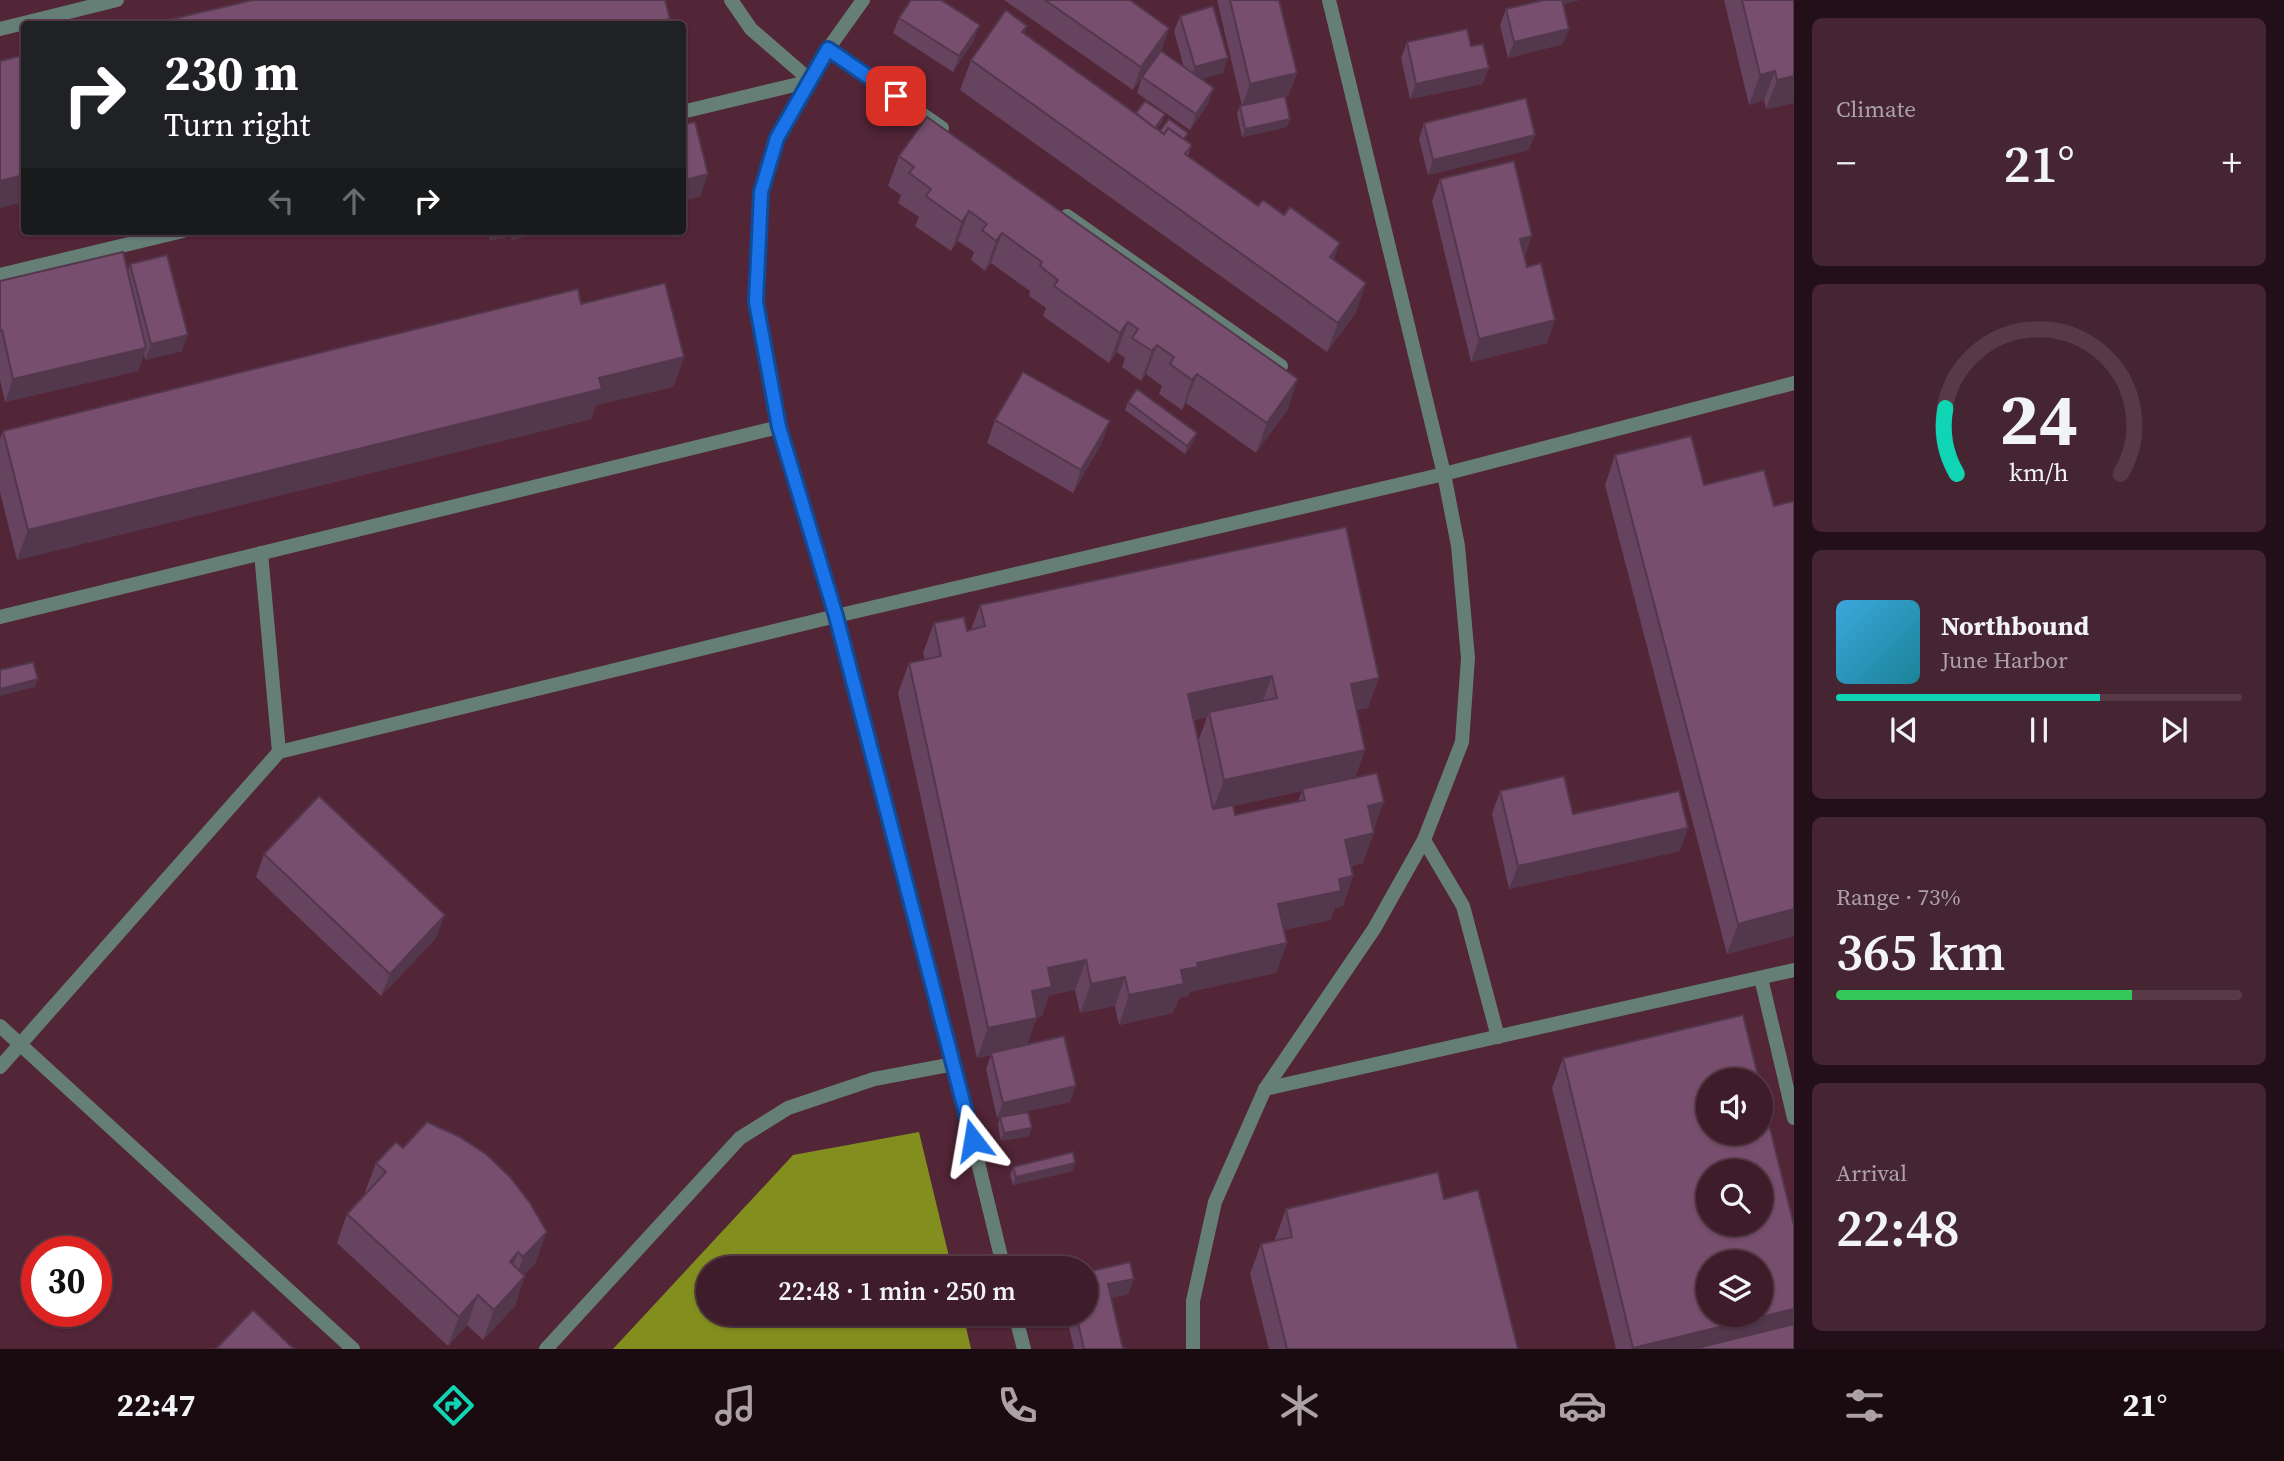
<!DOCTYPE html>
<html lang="en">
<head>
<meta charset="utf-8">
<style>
	body { margin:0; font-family:"Source Serif 4",serif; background:#452531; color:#f1f3f6; height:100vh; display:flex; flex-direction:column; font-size:26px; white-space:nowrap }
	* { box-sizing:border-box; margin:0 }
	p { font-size:23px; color:#ada1a8 }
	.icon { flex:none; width:38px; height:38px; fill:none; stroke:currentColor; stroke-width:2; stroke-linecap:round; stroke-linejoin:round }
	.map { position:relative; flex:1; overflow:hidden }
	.panel { display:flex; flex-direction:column; gap:18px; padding:18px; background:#220f17; width:490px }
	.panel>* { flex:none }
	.guide { position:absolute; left:21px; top:21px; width:665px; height:214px; border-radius:7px; box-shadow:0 2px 5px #0004,0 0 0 2px #573a46; background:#202124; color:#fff; overflow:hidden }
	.buttons { position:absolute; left:1696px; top:1068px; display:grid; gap:14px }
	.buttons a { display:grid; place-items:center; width:77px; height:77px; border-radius:50%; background:#3e1c29; box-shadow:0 2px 5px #0004,0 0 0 2px #573a46; font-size:35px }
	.speed { position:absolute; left:21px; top:1236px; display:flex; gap:14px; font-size:35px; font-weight:700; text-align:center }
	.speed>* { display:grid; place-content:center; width:91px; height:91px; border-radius:50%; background:#3e1c29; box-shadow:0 2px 5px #0004,0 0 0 2px #573a46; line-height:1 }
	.speed .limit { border:10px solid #d22; background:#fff; color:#111 }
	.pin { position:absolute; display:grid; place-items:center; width:60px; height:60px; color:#fff; margin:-30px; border-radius:14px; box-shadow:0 4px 10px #0006 }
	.me { position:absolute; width:77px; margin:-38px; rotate:346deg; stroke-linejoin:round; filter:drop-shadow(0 0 5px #0008) }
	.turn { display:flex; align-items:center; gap:24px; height:147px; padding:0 28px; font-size:32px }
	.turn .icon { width:91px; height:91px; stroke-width:2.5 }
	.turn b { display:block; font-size:49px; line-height:60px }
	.lanes { display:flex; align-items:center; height:66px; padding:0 28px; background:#0003; justify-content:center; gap:35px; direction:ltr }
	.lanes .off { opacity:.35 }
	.big { font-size:52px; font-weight:600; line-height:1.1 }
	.panel .widget { flex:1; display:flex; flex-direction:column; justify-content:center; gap:10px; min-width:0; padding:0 24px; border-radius:10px; background:#452531 }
	.panel .dial { align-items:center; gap:0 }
	.dial svg { height:182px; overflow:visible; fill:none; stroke:#573a46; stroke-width:7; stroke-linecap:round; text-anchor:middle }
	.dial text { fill:#f1f3f6; stroke:none }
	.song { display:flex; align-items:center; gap:21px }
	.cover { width:84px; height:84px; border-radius:10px; background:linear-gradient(135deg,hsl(200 70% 55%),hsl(190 70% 35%)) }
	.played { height:7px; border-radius:4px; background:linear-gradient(90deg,#10d5b4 65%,#573a46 65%) }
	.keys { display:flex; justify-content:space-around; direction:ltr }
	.heat { display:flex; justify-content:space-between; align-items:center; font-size:38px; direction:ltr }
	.charge { height:10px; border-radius:5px; background:linear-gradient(90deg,#34c759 73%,#573a46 0) }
	.trip { position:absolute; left:696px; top:1256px; width:402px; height:70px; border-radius:35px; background:#3e1c29; box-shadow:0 2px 5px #0004,0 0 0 2px #573a46; font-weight:600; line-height:70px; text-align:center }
	.tabs { display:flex; height:112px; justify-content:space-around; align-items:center; background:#190b10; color:#ada1a8 }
	.tabs .icon { width:49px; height:49px }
	.tabs .current { color:#10d5b4 }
	.tabs b { font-size:32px; color:#f1f3f6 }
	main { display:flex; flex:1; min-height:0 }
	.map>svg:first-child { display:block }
	.water { fill:#828e1e }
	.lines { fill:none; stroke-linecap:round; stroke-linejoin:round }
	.service { stroke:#657f77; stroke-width:14 }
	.minor { stroke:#657f77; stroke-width:14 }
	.tertiary { stroke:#657f77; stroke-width:14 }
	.wall { fill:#66435e; fill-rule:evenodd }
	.shaded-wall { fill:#53374c }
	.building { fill:#774e6d; stroke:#53374c; stroke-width:2; fill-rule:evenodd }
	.route-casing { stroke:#114b97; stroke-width:18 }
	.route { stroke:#1a73e8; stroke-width:12 }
</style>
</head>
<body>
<main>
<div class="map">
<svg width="1794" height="1349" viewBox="0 0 1794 1349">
	<rect width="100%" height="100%" fill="#522537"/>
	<path class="water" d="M919,1132L952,1269H709V1314H963L971,1349H613L793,1155Z"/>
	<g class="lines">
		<g class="service">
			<path d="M731,0L751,29L811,81"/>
			<path d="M0,29L117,0"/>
			<path d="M828,49L942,128"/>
			<path d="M682,112L811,81"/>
			<path d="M1067,216L1281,366"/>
			<path d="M0,275L183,231"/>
			<path d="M261,553L279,752"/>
			<path d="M1424,840L1463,906L1498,1037"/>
			<path d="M1761,978L1794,1118"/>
			<path d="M0,1026L353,1349"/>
			<path d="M1265,1089L1794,970"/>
		</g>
		<g class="minor">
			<path d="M0,617L779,427"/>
			<path d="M954,1064L1004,1269"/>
			<path d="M0,1067L279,752"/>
			<path d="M1015,1314L1024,1349"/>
			<path d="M546,1349L740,1138L788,1108L874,1079L954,1064L836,616"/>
		</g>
		<g class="tertiary">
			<path d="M836,616L779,427L756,302L761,192L777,138L828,49L863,0"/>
			<path d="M279,752L836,616L1444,474L1794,383"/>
			<path d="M1193,1349V1301L1215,1202L1265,1089L1374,929L1424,840L1462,742L1468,658L1458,546L1444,474L1329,0"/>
		</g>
	</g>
	<g class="wall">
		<path d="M1004,0H1130L1169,28L1161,51L1133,90Z"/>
		<path d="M1217,0H1279L1297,73L1288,96H1285L1290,119L1287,127L1242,137L1237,114L1240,106H1242Z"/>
		<path d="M1580,0L1563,4V44L1508,58L1500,25L1506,9Z"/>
		<path d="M1724,0H1794V103L1766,109L1764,100L1749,105Z"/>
		<path d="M1180,16L1223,73L1201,79L1208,104L1190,130L1137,93L1142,77L1184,68L1174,31Z"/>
		<path d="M899,18L974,40L953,72L893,33Z"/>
		<path d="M1027,26L1024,33L1136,113L1162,122L1157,129L1160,131L1188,133L1185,140L1192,145L1188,156L1366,283L1356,312L1327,352L960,90L971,60Z"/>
		<path d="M1407,42L1471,46L1483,84L1410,99L1401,58Z"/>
		<path d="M1424,123L1529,150L1428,175L1419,139Z"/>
		<path d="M899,156L1288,409L1256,453L1186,403L1182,410L1159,394L1162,386L1146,374L1141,381L1122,367L1125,358L1117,352L1109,363L1043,316L1046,308L1029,296L1030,291L991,263L985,271L971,260L974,252L958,241L951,251L915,226L919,217L898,203L901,195L888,186Z"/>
		<path d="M1440,179L1547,343L1471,362L1432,201Z"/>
		<path d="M488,231H507L505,238L490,240Z"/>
		<path d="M509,231H546L512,240Z"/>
		<path d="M130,264L182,351L145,360L144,354L138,371L5,402L0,380V281L128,271Z"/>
		<path d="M581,304L684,357L673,387L596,405L591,419L17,560L0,492V439L3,431Z"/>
		<path d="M1128,402L1194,441L1185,454L1125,410Z"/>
		<path d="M995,420L1110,421L1101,444L1073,493L987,443Z"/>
		<path d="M1615,455L1704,485L1774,506L1794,501V936L1727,954L1605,485Z"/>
		<path d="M1346,527L1368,708L1356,710L1365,750L1355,778L1373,831L1363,863L1351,866L1353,876L1343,906L1335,908L1330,920L1284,930L1287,943L1276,973L1189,992L1188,996L1179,998L1173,1013L1119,1025L1115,1006L1080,1013L1075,990L1049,995L1042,1016L1037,1017L1027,1045L1070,1102L1010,1115L1029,1136L1001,1141L998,1125L1000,1117L997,1118L986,1069L991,1055L977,1058L898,693L909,663L925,660L923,653L934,623L967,631L971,630L980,605ZM1207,717L1198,742L1194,720ZM1302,791L1298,802L1235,815L1233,806Z"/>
		<path d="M1500,791L1573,814L1680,851L1509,889L1492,814Z"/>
		<path d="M264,854L436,938L381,996L256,877Z"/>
		<path d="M1563,1058L1794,1349H1616L1552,1088Z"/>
		<path d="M376,1163L536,1262L524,1275L515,1306L483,1340L467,1325L448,1346L337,1243L347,1214L366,1193L365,1192Z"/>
		<path d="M1013,1167L1073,1171L1013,1185L1010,1175Z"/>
		<path d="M1444,1199L1518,1349H1269L1250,1274L1261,1244L1275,1241V1239L1286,1209Z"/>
		<path d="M1134,1279L1128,1294L1111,1298L1123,1349H1074L1066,1314H1087Z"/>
	</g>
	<g class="shaded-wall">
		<path d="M1558,0H1580L1556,6Z"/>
		<path d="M670,19L667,24H645Z"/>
		<path d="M980,25L974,40L953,72L959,56Z"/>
		<path d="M1169,28L1161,51L1133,90L1141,67Z"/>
		<path d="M1569,29L1563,44L1508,58L1514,42Z"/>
		<path d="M1228,58L1223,73L1189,83L1195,67Z"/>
		<path d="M1489,68L1483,84L1410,99L1416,84Z"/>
		<path d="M1775,71L1764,100L1749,105L1760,75Z"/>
		<path d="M1297,73L1288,96L1242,107L1250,84Z"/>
		<path d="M1794,76V103L1766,109L1777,80Z"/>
		<path d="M1214,88L1208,104L1190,130L1196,114Z"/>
		<path d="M1165,114L1162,122L1152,136L1155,128Z"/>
		<path d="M1290,119L1287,127L1242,137L1245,129Z"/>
		<path d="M1535,135L1529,150L1428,175L1433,160Z"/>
		<path d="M708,174L700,197L682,201V181Z"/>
		<path d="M24,175V202L0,208V181Z"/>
		<path d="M969,211L958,241L951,251L962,222Z"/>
		<path d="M501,231H507L505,238L490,240L493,232Z"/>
		<path d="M515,231H546L512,240Z"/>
		<path d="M1002,233L991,263L985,271L996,241Z"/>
		<path d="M1532,236L1524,259L1520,239Z"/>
		<path d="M1340,243L1329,273L1330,257Z"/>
		<path d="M1366,283L1356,312L1327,352L1338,323Z"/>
		<path d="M1555,320L1547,343L1471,362L1479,339Z"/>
		<path d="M1128,322L1117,352L1109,363L1120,333Z"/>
		<path d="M188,335L182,351L145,360L151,344Z"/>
		<path d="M1157,345L1146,374L1141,381L1152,351Z"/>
		<path d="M146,348L138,371L5,402L13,379Z"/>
		<path d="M684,357L673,387L596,405L591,419L17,560L28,530L599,378Z"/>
		<path d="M1197,374L1186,403L1182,410L1192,380Z"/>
		<path d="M1298,379L1288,409L1256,453L1267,423Z"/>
		<path d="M1110,421L1101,444L1073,493L1081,470Z"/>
		<path d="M1197,433L1194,441L1185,454L1187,446Z"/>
		<path d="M1272,676L1261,706L1209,712L1207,717L1177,723L1188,694Z"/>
		<path d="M1379,678L1368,708L1340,714L1351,684Z"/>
		<path d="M38,679L35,687L0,696V689Z"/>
		<path d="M1365,750L1354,780L1213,810L1224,780Z"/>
		<path d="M1384,802L1373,832L1368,806Z"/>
		<path d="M1688,828L1680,851L1509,889L1518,866Z"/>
		<path d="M1374,833L1363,863L1334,869L1345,840Z"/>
		<path d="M1353,876L1343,906L1335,908L1330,920L1267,934L1278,904L1339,879Z"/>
		<path d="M1794,909V936L1727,954L1738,924Z"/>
		<path d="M445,915L436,938L381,996L390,974Z"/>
		<path d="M1287,943L1276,973L1189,992L1188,996L1179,998L1173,1013L1119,1025L1129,995L1197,963Z"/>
		<path d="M1086,960L1075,990L1049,995L1042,1016L1021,1021L1032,991L1048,968Z"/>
		<path d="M1125,977L1115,1006L1080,1013L1091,984Z"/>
		<path d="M1037,1018L1026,1047L977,1058L988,1028Z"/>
		<path d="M1076,1086L1070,1102L997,1118L1003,1103Z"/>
		<path d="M1032,1128L1029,1136L1001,1141L1004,1133Z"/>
		<path d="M1075,1163L1073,1171L1013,1185L1016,1177Z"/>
		<path d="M547,1232L536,1262L513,1287L523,1257Z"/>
		<path d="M518,1252L507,1282L510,1262Z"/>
		<path d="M525,1276L515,1306L483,1340L494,1310Z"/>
		<path d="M1134,1279L1128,1294L1102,1300L1108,1284Z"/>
		<path d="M478,1295L467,1325L448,1346L459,1317Z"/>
		<path d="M1794,1309V1336L1740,1349H1633V1348Z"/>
	</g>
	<g class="building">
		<path d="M253,0H665L670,19L645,24H151Z"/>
		<path d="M911,0H941L980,25L959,56L899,18Z"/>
		<path d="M1045,0H1130L1169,28L1141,67Z"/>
		<path d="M1230,0H1279L1297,73L1250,84Z"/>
		<path d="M1544,0H1562L1569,29L1514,42L1506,9Z"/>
		<path d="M1742,0H1794V76L1777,80L1775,71L1760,75Z"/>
		<path d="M1213,6L1228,58L1195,67L1180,16Z"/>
		<path d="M1006,10L1027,26L1022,32L1164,134L1168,128L1192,145L1185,154L1258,206L1263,200L1284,215L1290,207L1340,243L1330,257L1366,283L1338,323L971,60Z"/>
		<path d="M1467,29L1471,46L1483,44L1489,68L1416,84L1407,42Z"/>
		<path d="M1161,51L1214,88L1196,114L1142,77Z"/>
		<path d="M24,55V175L0,181V61Z"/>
		<path d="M1285,96L1290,119L1245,129L1240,106Z"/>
		<path d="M1526,98L1535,135L1433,160L1424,123Z"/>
		<path d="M1145,101L1165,114L1155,128L1136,113Z"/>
		<path d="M927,117L1298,379L1267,423L1197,374L1192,380L1170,364L1174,357L1157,345L1152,351L1132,338L1138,329L1128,322L1120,333L1054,286L1058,280L1040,266L1042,262L1002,233L996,241L982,230L987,224L969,211L962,222L926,196L931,189L909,173L914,167L899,156Z"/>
		<path d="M1169,119L1188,133L1184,139L1168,128L1164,134L1160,131Z"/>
		<path d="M695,122L708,174L682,181V125Z"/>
		<path d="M1514,161L1532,236L1520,239L1527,267L1541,263L1555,320L1479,339L1440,179Z"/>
		<path d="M123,252L146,348L13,379L2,330L0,331V281Z"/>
		<path d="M167,255L188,335L151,344L130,264Z"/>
		<path d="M665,283L684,357L599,378L602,389L28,530L3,431L578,289L581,304Z"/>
		<path d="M1023,372L1110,421L1081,470L995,420Z"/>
		<path d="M1137,389L1197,433L1187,446L1128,402Z"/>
		<path d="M1691,436L1704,485L1764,470L1774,506L1794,501V909L1738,924L1615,455Z"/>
		<path d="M1346,527L1379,678L1351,684L1365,750L1224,780L1209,712L1277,698L1272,676L1188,694L1213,809L1233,805L1235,815L1305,800L1302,789L1377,773L1384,802L1368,806L1374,833L1345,840L1353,876L1339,879L1341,891L1278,904L1287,943L1197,963L1198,967L1181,970L1184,984L1129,995L1125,977L1091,984L1086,960L1048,968L1052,987L1032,991L1037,1018L988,1028L909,663L941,656L934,623L964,617L967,631L985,626L980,605Z"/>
		<path d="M33,662L38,679L0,689V670Z"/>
		<path d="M1564,776L1573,814L1679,791L1688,828L1518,866L1500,791Z"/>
		<path d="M319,796L445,915L390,974L264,854Z"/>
		<path d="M1743,1015L1759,1080H1708V1132H1760V1088L1794,1225V1309L1633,1348L1563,1058ZM1708,1171H1760V1223H1708ZM1708,1262H1760V1314H1708Z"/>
		<path d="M1064,1036L1076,1086L1003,1103L991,1053Z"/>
		<path d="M1028,1112L1032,1128L1004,1133L1000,1117Z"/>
		<path d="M427,1122L458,1136L486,1154L510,1177L530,1203L547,1232L523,1257L518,1252L510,1262L525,1276L494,1310L478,1295L459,1317L347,1214L386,1172L376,1163L396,1142L403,1148Z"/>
		<path d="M1073,1152L1075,1163L1016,1177L1013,1167Z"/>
		<path d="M1438,1172L1444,1199L1478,1190L1518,1349H1287L1261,1244L1292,1237L1286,1209Z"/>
		<path d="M1130,1262L1134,1279L1108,1284L1123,1349H1084L1076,1314H1087V1272Z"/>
		<path d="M253,1310L294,1349H216Z"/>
		<path d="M1794,1324V1349H1693Z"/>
	</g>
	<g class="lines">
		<defs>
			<path id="route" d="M896,96L828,49L777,138L761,192L756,302L779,427L836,616L973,1140"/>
		</defs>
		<use href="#route" class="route-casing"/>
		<use href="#route" class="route"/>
	</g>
</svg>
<div class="buttons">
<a><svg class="icon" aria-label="sound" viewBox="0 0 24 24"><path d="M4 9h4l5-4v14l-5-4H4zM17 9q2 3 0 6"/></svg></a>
<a><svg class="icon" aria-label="search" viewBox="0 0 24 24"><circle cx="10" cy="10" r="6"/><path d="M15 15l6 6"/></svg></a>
<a><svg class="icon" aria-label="layers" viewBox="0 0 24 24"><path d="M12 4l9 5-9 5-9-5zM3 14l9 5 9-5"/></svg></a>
</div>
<div class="speed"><div class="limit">30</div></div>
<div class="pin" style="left:896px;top:96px;background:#d93025"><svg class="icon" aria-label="arrive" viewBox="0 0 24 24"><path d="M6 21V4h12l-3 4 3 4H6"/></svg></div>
<svg class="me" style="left:973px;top:1140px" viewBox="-20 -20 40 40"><path d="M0-17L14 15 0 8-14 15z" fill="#1a73e8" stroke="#fff" stroke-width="4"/></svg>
<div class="trip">22:48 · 1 min · 250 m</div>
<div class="guide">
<div class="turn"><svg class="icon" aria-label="right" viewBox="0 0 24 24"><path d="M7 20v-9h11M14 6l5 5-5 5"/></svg><div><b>230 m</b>Turn right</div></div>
<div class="lanes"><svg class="icon off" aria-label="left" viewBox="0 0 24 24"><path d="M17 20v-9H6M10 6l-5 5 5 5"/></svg><svg class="icon off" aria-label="ahead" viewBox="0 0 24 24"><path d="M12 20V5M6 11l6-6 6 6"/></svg><svg class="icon" aria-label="right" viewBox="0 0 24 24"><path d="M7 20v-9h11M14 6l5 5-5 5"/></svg></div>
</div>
</div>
<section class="panel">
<div class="widget"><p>Climate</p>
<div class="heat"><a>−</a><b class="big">21°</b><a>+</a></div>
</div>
<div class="widget dial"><svg viewBox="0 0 100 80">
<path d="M14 69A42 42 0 1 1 86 69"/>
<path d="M14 69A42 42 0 0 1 9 40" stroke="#10d5b4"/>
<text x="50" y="56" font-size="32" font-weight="700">24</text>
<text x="50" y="72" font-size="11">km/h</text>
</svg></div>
<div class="widget">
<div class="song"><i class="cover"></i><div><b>Northbound</b><p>June Harbor</p></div></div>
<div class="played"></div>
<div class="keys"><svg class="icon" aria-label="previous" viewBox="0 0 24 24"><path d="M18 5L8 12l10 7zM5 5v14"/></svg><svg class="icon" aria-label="pause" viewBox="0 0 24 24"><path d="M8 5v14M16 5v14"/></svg><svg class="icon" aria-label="next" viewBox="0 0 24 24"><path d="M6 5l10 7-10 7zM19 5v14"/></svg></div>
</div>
<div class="widget"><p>Range · 73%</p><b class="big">365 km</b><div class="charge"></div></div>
<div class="widget"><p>Arrival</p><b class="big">22:48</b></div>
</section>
</main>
<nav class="tabs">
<b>22:47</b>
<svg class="icon current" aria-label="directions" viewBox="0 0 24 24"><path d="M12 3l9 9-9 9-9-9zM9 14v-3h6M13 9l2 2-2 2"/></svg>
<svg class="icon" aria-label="music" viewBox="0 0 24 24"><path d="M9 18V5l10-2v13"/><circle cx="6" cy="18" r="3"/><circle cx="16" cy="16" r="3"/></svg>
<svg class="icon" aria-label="phone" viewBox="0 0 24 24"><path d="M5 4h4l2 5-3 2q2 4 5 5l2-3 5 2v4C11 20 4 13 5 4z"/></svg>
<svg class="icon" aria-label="climate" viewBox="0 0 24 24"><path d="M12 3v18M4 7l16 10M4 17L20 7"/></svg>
<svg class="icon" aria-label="car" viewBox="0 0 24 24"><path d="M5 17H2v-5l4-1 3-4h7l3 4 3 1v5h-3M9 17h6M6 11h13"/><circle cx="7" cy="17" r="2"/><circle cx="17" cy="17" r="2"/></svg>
<svg class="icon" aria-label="filters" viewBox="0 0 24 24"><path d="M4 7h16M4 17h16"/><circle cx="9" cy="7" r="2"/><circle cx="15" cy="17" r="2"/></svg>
<b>21°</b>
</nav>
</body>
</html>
